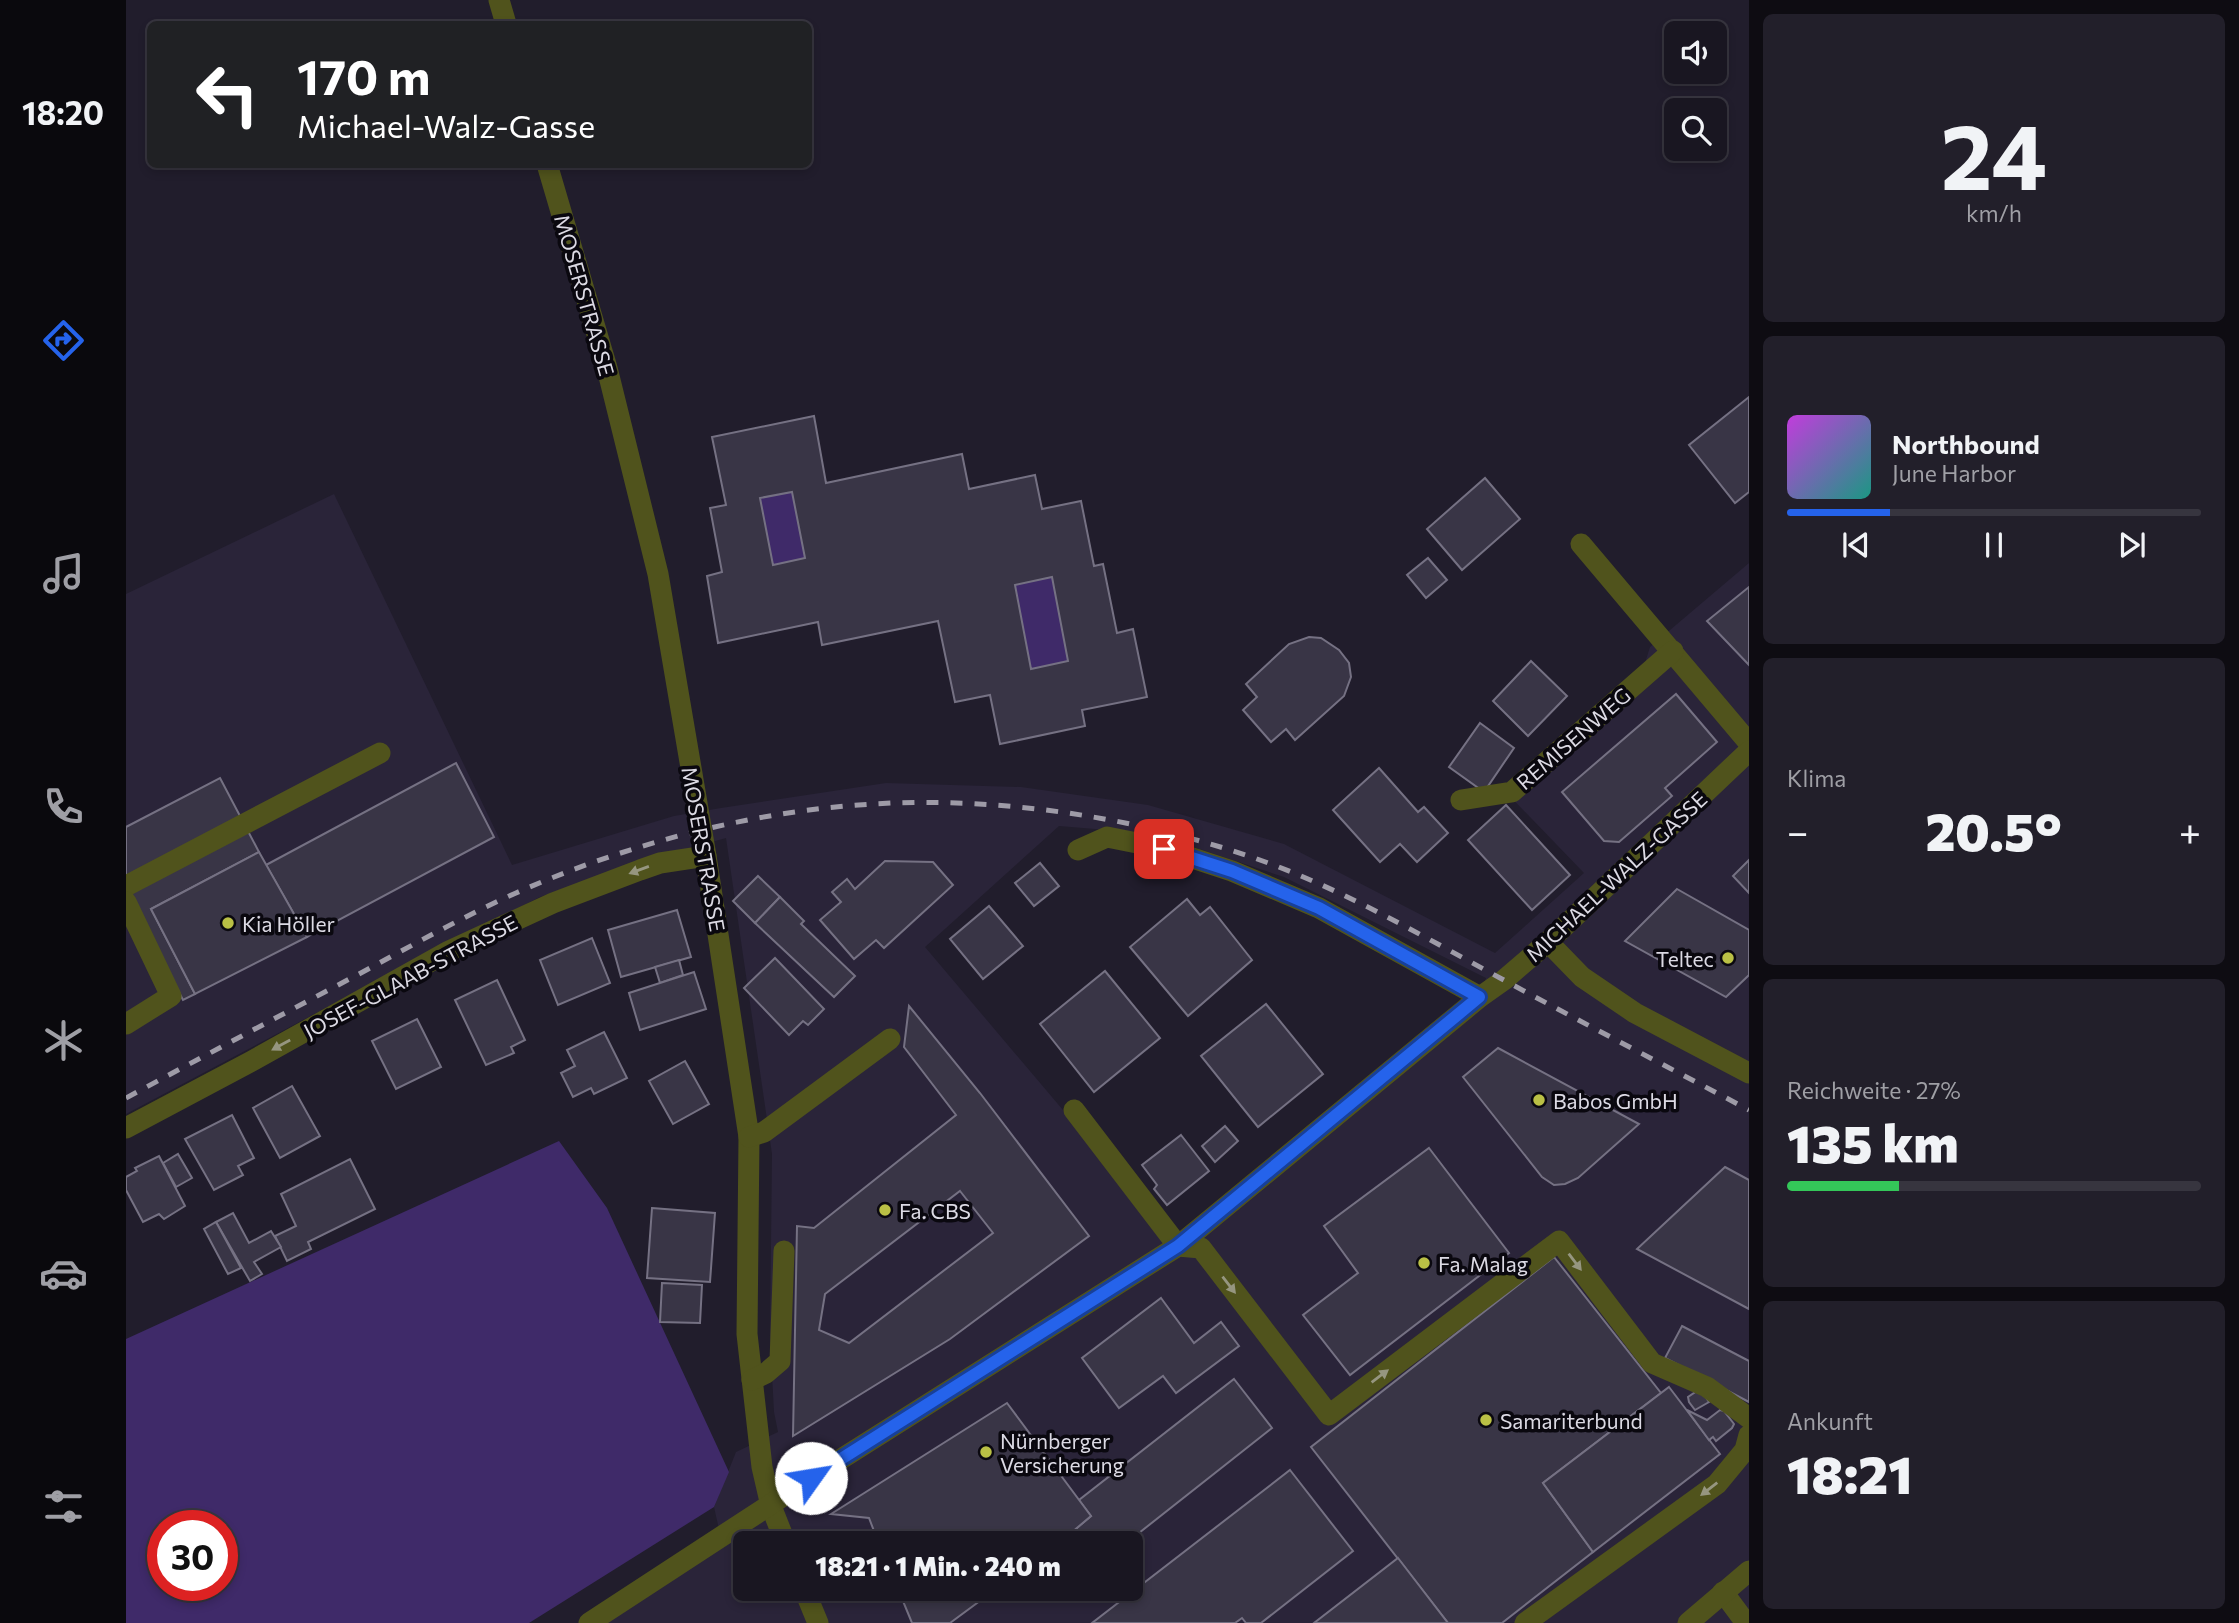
<!DOCTYPE html>
<html lang="de">
<head>
<meta charset="utf-8">
<style>
	body { margin:0; font-family:Commissioner,sans-serif; background:#221f2a; color:#f1f3f6; height:100vh; display:flex; flex-direction:column; font-size:26px; white-space:nowrap }
	* { box-sizing:border-box; margin:0 }
	p { font-size:23px; color:#9f9fa5 }
	.icon { flex:none; width:38px; height:38px; fill:none; stroke:currentColor; stroke-width:2; stroke-linecap:round; stroke-linejoin:round }
	.map { position:relative; flex:1; overflow:hidden }
	.sheet { display:flex; flex-direction:column; gap:14px; padding:14px; background:#0e0c12; width:490px }
	.sheet>* { flex:none }
	.banner { position:absolute; left:21px; top:21px; width:665px; height:147px; border-radius:10px; box-shadow:0 4px 10px #0003,0 0 0 2px #37353f; background:#202124; color:#fff; overflow:hidden }
	.fabs { position:absolute; left:1538px; top:21px; display:grid; gap:14px }
	.fabs a { display:grid; place-items:center; width:63px; height:63px; border-radius:10px; background:#191621; box-shadow:0 4px 10px #0003,0 0 0 2px #37353f; font-size:35px }
	.speed { position:absolute; left:21px; top:1510px; display:flex; gap:14px; font-size:35px; font-weight:700; text-align:center }
	.speed>* { display:grid; place-content:center; width:91px; height:91px; border-radius:50%; background:#191621; box-shadow:0 4px 10px #0003,0 0 0 2px #37353f; line-height:1 }
	.speed .limit { border:10px solid #d22; background:#fff; color:#111 }
	.pin { position:absolute; display:grid; place-items:center; width:60px; height:60px; color:#fff; margin:-30px; border-radius:14px; box-shadow:0 4px 10px #0006 }
	.me { position:absolute; width:77px; margin:-38px; rotate:58deg; stroke-linejoin:round; filter:drop-shadow(0 0 5px #0008) }
	.turn { display:flex; align-items:center; gap:24px; height:147px; padding:0 35px; font-size:32px }
	.turn .icon { width:91px; height:91px; stroke-width:2.5 }
	.turn b { display:block; font-size:49px; line-height:60px }
	.big { font-size:52px; font-weight:800; line-height:1.1 }
	.sheet .widget { flex:1; display:flex; flex-direction:column; justify-content:center; gap:10px; min-width:0; padding:0 24px; border-radius:10px; background:#221f2a }
	.sheet .dial { align-items:center; gap:0 }
	.dial b { font-size:91px; line-height:1 }
	.song { display:flex; align-items:center; gap:21px }
	.cover { width:84px; height:84px; border-radius:10px; background:linear-gradient(135deg,hsl(290 70% 55%),hsl(170 70% 35%)) }
	.played { height:7px; border-radius:4px; background:linear-gradient(90deg,#2563eb 25%,#37353f 25%) }
	.keys { display:flex; justify-content:space-around; direction:ltr }
	.heat { display:flex; justify-content:space-between; align-items:center; font-size:38px; direction:ltr }
	.charge { height:10px; border-radius:5px; background:linear-gradient(90deg,#34c759 27%,#37353f 0) }
	.trip { position:absolute; left:607px; top:1531px; width:410px; height:70px; border-radius:10px; background:#191621; box-shadow:0 4px 10px #0003,0 0 0 2px #37353f; font-weight:800; line-height:70px; text-align:center }
	main { display:flex; flex:1; min-height:0 }
	.tab-bar { display:flex; flex-direction:column; width:126px; justify-content:space-around; align-items:center; background:#0a090d; color:#9f9fa5 }
	.tab-bar .icon { width:49px; height:49px }
	.tab-bar .on { color:#2563eb }
	.tab-bar b { font-size:32px; color:#f1f3f6 }
	.map>svg:first-child { display:block }
	.built { fill:#2a2439; fill-rule:evenodd }
	.green { fill:#3f2a69; fill-rule:evenodd }
	.building { fill:#393546; stroke:#757183; stroke-width:2; fill-rule:evenodd }
	.lines { fill:none; stroke-linecap:round; stroke-linejoin:round }
	.minor { stroke:#50531c; stroke-width:21 }
	.rail { stroke:#9e9ba7; stroke-width:5; stroke-dasharray:12 12; stroke-linecap:butt }
	.oneway { fill:#969680 }
	.route-casing { stroke:#184099; stroke-width:18 }
	.route { stroke:#2563eb; stroke-width:12 }
	.poi-dot { fill:#bac045; stroke:#0a080f; stroke-width:2.5 }
	.labels { text-anchor:middle; dominant-baseline:central; stroke-width:7; stroke-linejoin:round; paint-order:stroke }
	.street-label { font-size:21px; fill:#dcdae4; stroke:#0a080f }
	.poi-label { font-size:21px; fill:#dcdae4; stroke:#0a080f; text-anchor:start }
</style>
</head>
<body>
<main>
<nav class="tab-bar">
<b>18:20</b>
<svg class="icon on" aria-label="directions" viewBox="0 0 24 24"><path d="M12 3l9 9-9 9-9-9zM9 14v-3h6M13 9l2 2-2 2"/></svg>
<svg class="icon" aria-label="music" viewBox="0 0 24 24"><path d="M9 18V5l10-2v13"/><circle cx="6" cy="18" r="3"/><circle cx="16" cy="16" r="3"/></svg>
<svg class="icon" aria-label="phone" viewBox="0 0 24 24"><path d="M5 4h4l2 5-3 2q2 4 5 5l2-3 5 2v4C11 20 4 13 5 4z"/></svg>
<svg class="icon" aria-label="climate" viewBox="0 0 24 24"><path d="M12 3v18M4 7l16 10M4 17L20 7"/></svg>
<svg class="icon" aria-label="car" viewBox="0 0 24 24"><path d="M5 17H2v-5l4-1 3-4h7l3 4 3 1v5h-3M9 17h6M6 11h13"/><circle cx="7" cy="17" r="2"/><circle cx="17" cy="17" r="2"/></svg>
<svg class="icon" aria-label="filters" viewBox="0 0 24 24"><path d="M4 7h16M4 17h16"/><circle cx="9" cy="7" r="2"/><circle cx="15" cy="17" r="2"/></svg>
</nav>
<div class="map">
<svg width="1623" height="1623" viewBox="0 0 1623 1623">
	<rect width="100%" height="100%" fill="#211d2c"/>
	<path class="built" d="M208,494L386,865L548,816L595,808L760,783L895,787L1022,805L1158,844L1369,953L1458,873L1376,788L1519,663L1524,647L1623,563V1623H461L595,1538L588,1507L610,1452L652,1432L648,1412L644,1336L646,1154L600,838L508,864L414,897L307,951L0,1114V594ZM933,826L981,830L1061,845L1158,877L1360,978L1353,997L1052,1246L799,947ZM620,1544H1004V1589H620Z"/>
	<g class="green">
		<path d="M666,492L679,558L647,565L634,498Z"/>
		<path d="M926,577L942,661L905,669L889,585Z"/>
		<path d="M433,1141L481,1208L603,1472L588,1507L403,1623H0V1339ZM37,1526H96V1586H37Z"/>
	</g>
	<g class="building">
		<path d="M1623,397V492L1609,503L1563,445Z"/>
		<path d="M688,416L700,483L836,454L843,489L909,475L916,509L955,501L968,566L977,564L991,633L1007,629L1021,697L956,710L959,726L874,744L864,695L829,702L812,621L696,645L692,622L592,643L581,576L596,572L584,508L600,505L586,437ZM666,492L679,558L647,565L634,498ZM926,577L942,661L905,669L889,585Z"/>
		<path d="M1359,478L1394,519L1336,570L1301,529Z"/>
		<path d="M1302,558L1321,580L1300,598L1281,575Z"/>
		<path d="M1623,587V665L1581,621Z"/>
		<path d="M1183,637L1195,638L1213,650L1223,663L1225,677L1218,696L1169,740L1160,729L1145,742L1117,710L1131,697L1120,684L1163,644Z"/>
		<path d="M1405,661L1441,696L1402,736L1367,701Z"/>
		<path d="M1550,694L1591,742L1539,788L1546,796L1493,842L1478,841L1436,792Z"/>
		<path d="M1354,723L1388,748L1358,792L1323,767Z"/>
		<path d="M330,763L368,837L181,937L140,865Z"/>
		<path d="M1253,768L1292,812L1298,807L1322,833L1291,862L1274,844L1254,862L1207,810Z"/>
		<path d="M94,778L133,852L25,909L69,994L57,1000L0,891V827Z"/>
		<path d="M1380,805L1444,875L1406,910L1342,840Z"/>
		<path d="M133,852L181,937L69,994L25,909Z"/>
		<path d="M1623,860V893L1607,876Z"/>
		<path d="M759,861L807,862L827,885L758,948L750,940L728,959L694,920L715,902L706,892L721,879L729,889Z"/>
		<path d="M914,863L933,886L908,906L889,883Z"/>
		<path d="M632,876L654,897L629,923L607,901Z"/>
		<path d="M1551,889L1623,930V975L1600,997L1499,941Z"/>
		<path d="M654,897L678,921L675,924L729,976L708,997L629,923Z"/>
		<path d="M1061,899L1074,915L1084,907L1126,960L1062,1016L1004,947Z"/>
		<path d="M863,906L897,946L857,979L824,939Z"/>
		<path d="M551,910L565,957L495,977L482,930Z"/>
		<path d="M466,938L484,983L432,1005L414,960Z"/>
		<path d="M649,958L698,1009L682,1025L677,1021L663,1035L618,988Z"/>
		<path d="M553,960L557,975L534,983L529,967Z"/>
		<path d="M979,971L1034,1038L968,1092L914,1024Z"/>
		<path d="M568,972L580,1009L514,1030L503,993Z"/>
		<path d="M371,980L399,1040L385,1047L388,1053L360,1065L329,1000Z"/>
		<path d="M1140,1004L1197,1074L1132,1127L1075,1056Z"/>
		<path d="M783,1006L854,1093L963,1236L824,1339L667,1436L671,1226L688,1228L830,1115L778,1047ZM834,1191L867,1233L723,1343L693,1330L699,1294Z"/>
		<path d="M291,1019L315,1067L270,1089L246,1041Z"/>
		<path d="M478,1032L501,1078L468,1094L465,1088L447,1097L435,1073L449,1066L441,1050Z"/>
		<path d="M1372,1048L1513,1124L1452,1178L1439,1184L1428,1185L1416,1177L1337,1077Z"/>
		<path d="M559,1061L583,1104L547,1124L523,1081Z"/>
		<path d="M166,1086L194,1136L154,1158L127,1108Z"/>
		<path d="M106,1115L128,1158L112,1166L117,1175L88,1190L59,1139Z"/>
		<path d="M1099,1126L1112,1141L1089,1162L1076,1146Z"/>
		<path d="M1055,1135L1083,1171L1041,1205L1028,1189L1031,1185L1016,1165Z"/>
		<path d="M1303,1148L1383,1253L1224,1375L1177,1315L1232,1273L1198,1226Z"/>
		<path d="M52,1154L66,1178L50,1187L37,1163Z"/>
		<path d="M33,1156L59,1206L38,1219L33,1214L17,1222L0,1190V1177L11,1171L9,1168Z"/>
		<path d="M224,1159L249,1209L182,1242L185,1249L161,1261L149,1236L170,1226L155,1194Z"/>
		<path d="M1599,1167L1623,1180V1309L1511,1249Z"/>
		<path d="M526,1208L589,1213L584,1282L521,1278Z"/>
		<path d="M107,1213L123,1243L145,1231L155,1247L128,1262L136,1274L124,1281L90,1222Z"/>
		<path d="M90,1222L115,1268L102,1274L78,1229Z"/>
		<path d="M1428,1257L1535,1393L1417,1483L1467,1552L1376,1623H1322L1185,1447Z"/>
		<path d="M536,1283L576,1285L574,1323L534,1322Z"/>
		<path d="M1035,1298L1068,1343L1095,1322L1113,1346L1050,1393L1037,1376L993,1408L956,1358Z"/>
		<path d="M1556,1326L1623,1361V1402L1539,1358Z"/>
		<path d="M1108,1379L1146,1428L999,1544H932L965,1516L953,1500Z"/>
		<path d="M1543,1387L1594,1454L1467,1552L1417,1483Z"/>
		<path d="M1574,1389L1583,1402L1569,1410L1563,1402L1562,1397Z"/>
		<path d="M881,1403L965,1516L932,1544H753L743,1518L705,1514Z"/>
		<path d="M1561,1410L1581,1420L1594,1410L1598,1411L1608,1424L1606,1428L1590,1441L1587,1437L1583,1440Z"/>
		<path d="M1164,1470L1227,1551L1135,1623H1120L1116,1618L1109,1623H966Z"/>
		<path d="M1272,1558L1322,1623H1188Z"/>
		<path d="M772,1589H870L824,1623H786Z"/>
	</g>
	<g class="lines">
		<g class="minor">
			<path d="M373,0L380,24"/>
			<path d="M421,164L481,368L532,574L580,856L623,1137L621,1334L636,1467L645,1506L660,1544"/>
			<path d="M1455,544L1623,743"/>
			<path d="M1335,800L1386,792L1547,651"/>
			<path d="M952,850L981,837L1036,848L1106,871L1193,908L1354,997"/>
			<path d="M0,886L254,753"/>
			<path d="M0,902L45,996L0,1024"/>
			<path d="M1422,942L1456,977L1509,1013L1623,1073"/>
			<path d="M948,1110L1052,1246L1075,1248L1203,1415L1433,1241L1526,1363L1581,1387L1623,1418"/>
			<path d="M0,1128L126,1061L323,951L427,903L514,870L534,863L580,856"/>
			<path d="M623,1137L638,1132L764,1039"/>
			<path d="M626,1380L640,1373L654,1361L658,1251"/>
			<path d="M678,1589L692,1623"/>
			<path d="M1597,1592L1620,1623"/>
			<path d="M463,1623L685,1478L1052,1246L1354,997L1378,980L1422,942L1623,751"/>
			<path d="M1399,1623L1591,1484L1619,1450L1623,1435"/>
			<path d="M1562,1623L1623,1571"/>
		</g>
		<path class="rail" d="M0,1098C78,1056 155,1015 233,974C285,946 336,917 390,893C501,844 626,811 747,804C878,796 1023,819 1145,864C1225,894 1300,938 1374,978C1457,1023 1540,1066 1623,1110"/>
	</g>
	<defs><path id="oneway-solid" d="M-6-.8H1V-3.2L6.5 0L1 3.2V.8H-6Z" transform="scale(1.75)"/></defs>
	<g class="oneway">
		<use href="#oneway-solid" transform="translate(513 870) rotate(160)"/>
		<use href="#oneway-solid" transform="translate(155 1045) rotate(151)"/>
		<use href="#oneway-solid" transform="translate(1449 1262) rotate(53)"/>
		<use href="#oneway-solid" transform="translate(1103 1285) rotate(52)"/>
		<use href="#oneway-solid" transform="translate(1254 1376) rotate(-37)"/>
		<use href="#oneway-solid" transform="translate(1583 1489) rotate(142)"/>
	</g>
	<g class="lines">
		<defs>
			<path id="route" d="M685,1478L1052,1246L1353,997L1193,908L1106,871L1038,849"/>
		</defs>
		<use href="#route" class="route-casing"/>
		<use href="#route" class="route"/>
	</g>
	<g class="poi-dot">
		<circle cx="102" cy="923" r="7"/>
		<circle cx="1602" cy="958" r="7"/>
		<circle cx="1413" cy="1100" r="7"/>
		<circle cx="759" cy="1210" r="7"/>
		<circle cx="1298" cy="1263" r="7"/>
		<circle cx="1360" cy="1420" r="7"/>
		<circle cx="860" cy="1452" r="7"/>
	</g>
	<g class="labels">
		<g class="street-label">
			<text transform="translate(459 295) rotate(74)">MOSERSTRASSE</text>
			<text transform="translate(1447 738) rotate(-41)">REMISENWEG</text>
			<text transform="translate(578 849) rotate(80)">MOSERSTRASSE</text>
			<text transform="translate(1490 876) rotate(-43)">MICHAEL-WALZ-GASSE</text>
			<text transform="translate(284 976) rotate(-28)">JOSEF-GLAAB-STRASSE</text>
		</g>
		<g class="poi-label">
			<text x="116" y="923">Kia Höller</text>
			<text x="1588" y="958" text-anchor="end">Teltec</text>
			<text x="1427" y="1100">Babos GmbH</text>
			<text x="773" y="1210">Fa. CBS</text>
			<text x="1312" y="1263">Fa. Malag</text>
			<text x="1374" y="1420">Samariterbund</text>
			<text x="874" y="1440">Nürnberger<tspan x="874" dy="24">Versicherung</tspan></text>
		</g>
	</g>
</svg>
<div class="fabs">
<a><svg class="icon" aria-label="sound" viewBox="0 0 24 24"><path d="M4 9h4l5-4v14l-5-4H4zM17 9q2 3 0 6"/></svg></a>
<a><svg class="icon" aria-label="search" viewBox="0 0 24 24"><circle cx="10" cy="10" r="6"/><path d="M15 15l6 6"/></svg></a>
</div>
<div class="speed"><div class="limit">30</div></div>
<div class="pin" style="left:1038px;top:849px;background:#d93025"><svg class="icon" aria-label="arrive" viewBox="0 0 24 24"><path d="M6 21V4h12l-3 4 3 4H6"/></svg></div>
<svg class="me" style="left:685px;top:1478px" viewBox="-20 -20 40 40"><circle r="19" fill="#fff"/><path d="M0-13L10 11 0 6-10 11z" fill="#2563eb"/></svg>
<div class="trip">18:21 · 1 Min. · 240 m</div>
<div class="banner">
<div class="turn"><svg class="icon" aria-label="left" viewBox="0 0 24 24"><path d="M17 20v-9H6M10 6l-5 5 5 5"/></svg><div><b>170 m</b>Michael-Walz-Gasse</div></div>
</div>
</div>
<section class="sheet">
<div class="widget dial"><b>24</b><p>km/h</p></div>
<div class="widget">
<div class="song"><i class="cover"></i><div><b>Northbound</b><p>June Harbor</p></div></div>
<div class="played"></div>
<div class="keys"><svg class="icon" aria-label="previous" viewBox="0 0 24 24"><path d="M18 5L8 12l10 7zM5 5v14"/></svg><svg class="icon" aria-label="pause" viewBox="0 0 24 24"><path d="M8 5v14M16 5v14"/></svg><svg class="icon" aria-label="next" viewBox="0 0 24 24"><path d="M6 5l10 7-10 7zM19 5v14"/></svg></div>
</div>
<div class="widget"><p>Klima</p>
<div class="heat"><a>−</a><b class="big">20.5°</b><a>+</a></div>
</div>
<div class="widget"><p>Reichweite · 27%</p><b class="big">135 km</b><div class="charge"></div></div>
<div class="widget"><p>Ankunft</p><b class="big">18:21</b></div>
</section>
</main>
</body>
</html>
